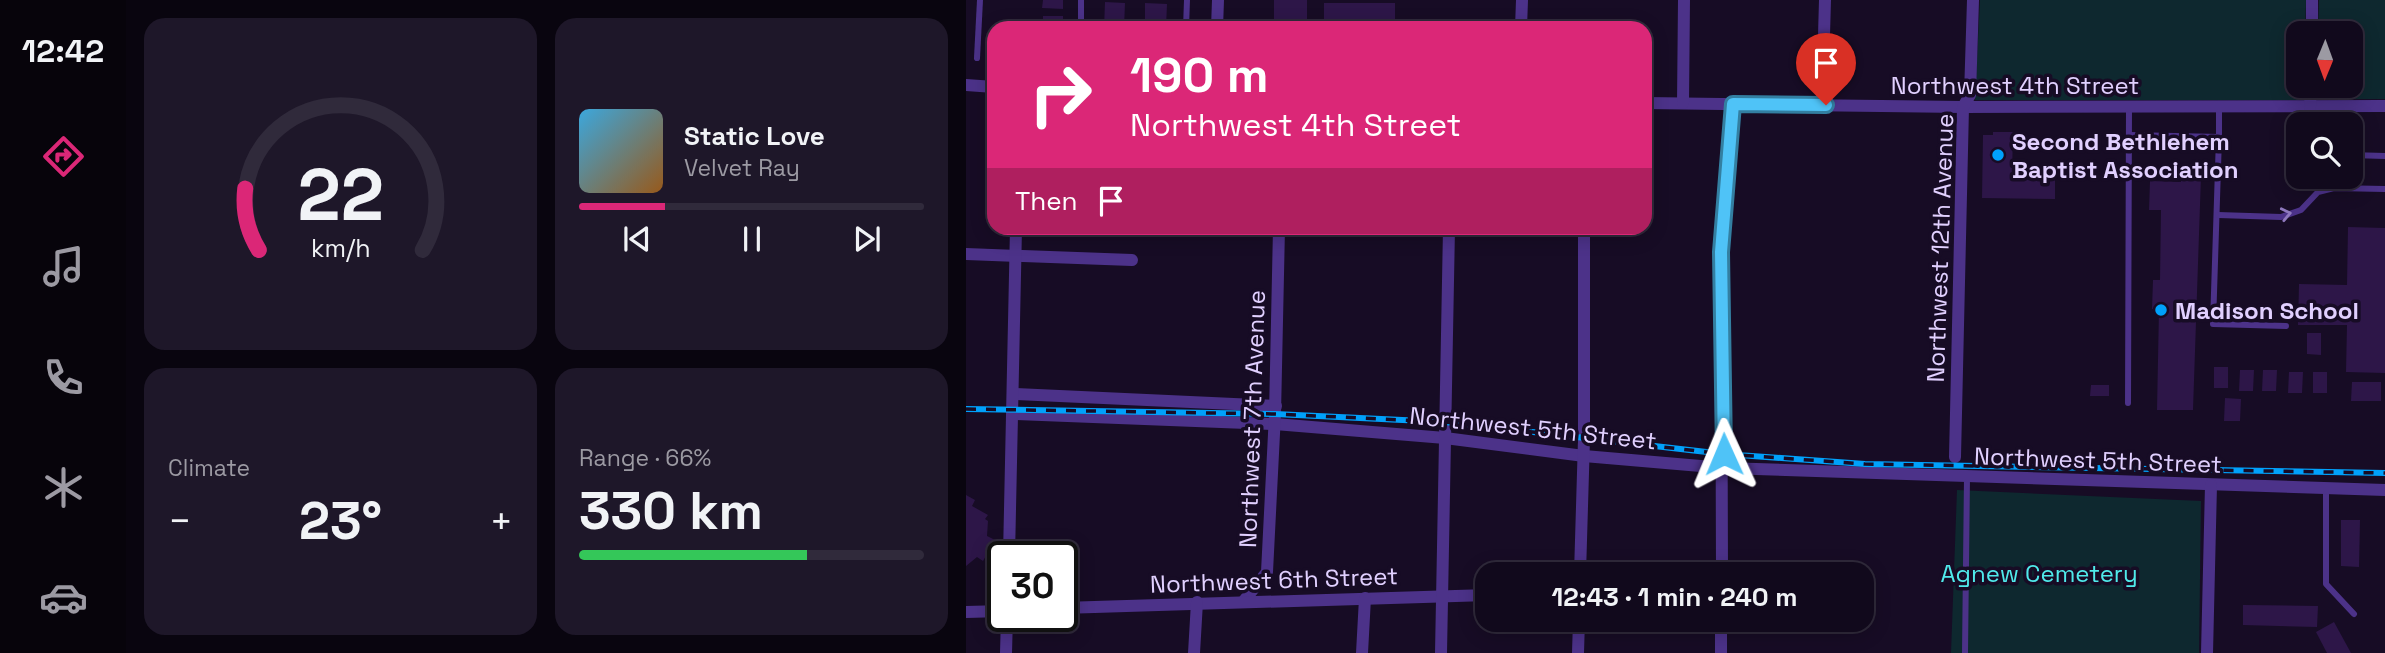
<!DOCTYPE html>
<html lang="en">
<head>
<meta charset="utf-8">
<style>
	body { margin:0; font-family:"Space Grotesk",sans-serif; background:#1e1729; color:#f1f3f6; height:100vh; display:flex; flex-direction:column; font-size:26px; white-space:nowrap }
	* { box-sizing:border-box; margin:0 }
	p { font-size:23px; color:#9c9aa3 }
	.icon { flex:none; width:38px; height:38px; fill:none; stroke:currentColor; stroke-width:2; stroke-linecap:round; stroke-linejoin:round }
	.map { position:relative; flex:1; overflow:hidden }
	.drawer { display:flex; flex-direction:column; gap:18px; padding:18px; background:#09050f; width:840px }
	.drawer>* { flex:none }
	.guide { position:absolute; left:21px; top:21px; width:665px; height:214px; border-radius:21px; box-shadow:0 4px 18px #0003,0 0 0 2px #302a3b; background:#db2777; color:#fff; overflow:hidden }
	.needle { width:46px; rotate:181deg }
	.controls { position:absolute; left:1320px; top:21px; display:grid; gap:14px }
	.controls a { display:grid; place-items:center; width:77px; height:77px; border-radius:14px; background:#11091c; box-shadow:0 4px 18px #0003,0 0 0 2px #302a3b; font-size:35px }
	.speed { position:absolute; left:21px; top:541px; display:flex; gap:14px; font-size:35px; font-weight:700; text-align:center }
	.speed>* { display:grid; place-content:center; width:91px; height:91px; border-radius:50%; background:#11091c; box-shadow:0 4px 18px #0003,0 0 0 2px #302a3b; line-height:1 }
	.speed .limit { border:4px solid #111; border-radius:10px; background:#fff; color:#111 }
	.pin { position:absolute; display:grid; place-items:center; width:60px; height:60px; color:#fff; margin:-72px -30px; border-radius:50% 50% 50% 0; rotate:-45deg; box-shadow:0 0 7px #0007 }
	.pin .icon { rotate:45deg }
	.me { position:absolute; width:77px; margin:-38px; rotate:359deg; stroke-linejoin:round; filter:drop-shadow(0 0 5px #0008) }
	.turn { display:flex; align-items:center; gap:24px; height:147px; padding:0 28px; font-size:32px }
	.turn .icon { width:91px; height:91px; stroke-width:2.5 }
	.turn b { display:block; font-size:49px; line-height:60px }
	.then { display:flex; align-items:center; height:66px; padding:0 28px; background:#0003; gap:14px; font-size:26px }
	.big { font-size:52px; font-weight:700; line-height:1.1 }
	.drawer .card { flex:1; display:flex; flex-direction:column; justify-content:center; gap:10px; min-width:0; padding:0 24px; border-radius:21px; background:#1e1729 }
	.drawer .dial { align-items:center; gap:0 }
	.dial svg { height:182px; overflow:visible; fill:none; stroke:#302a3b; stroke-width:7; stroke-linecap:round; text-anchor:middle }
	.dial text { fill:#f1f3f6; stroke:none }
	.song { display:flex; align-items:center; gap:21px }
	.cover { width:84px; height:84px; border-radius:10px; background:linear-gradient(135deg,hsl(200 70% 55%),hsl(30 70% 35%)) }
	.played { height:7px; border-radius:4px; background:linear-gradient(90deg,#db2777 25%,#302a3b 25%) }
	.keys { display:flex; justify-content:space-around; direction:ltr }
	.heat { display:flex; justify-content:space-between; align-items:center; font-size:38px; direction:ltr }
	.charge { height:10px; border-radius:5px; background:linear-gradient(90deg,#34c759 66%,#302a3b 0) }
	.drawer .tiles { flex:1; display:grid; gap:18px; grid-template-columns:repeat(2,1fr) }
	.trip { position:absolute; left:509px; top:562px; width:399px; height:70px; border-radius:21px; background:#11091c; box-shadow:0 4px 18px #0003,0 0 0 2px #302a3b; font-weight:700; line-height:70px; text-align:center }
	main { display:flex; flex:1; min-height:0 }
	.tab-bar { display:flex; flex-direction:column; width:126px; justify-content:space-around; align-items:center; background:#07040b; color:#9c9aa3 }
	.tab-bar .icon { width:49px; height:49px }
	.tab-bar .current { color:#db2777 }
	.tab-bar b { font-size:32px; color:#f1f3f6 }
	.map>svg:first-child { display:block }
	.green { fill:#0e282f }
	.building { fill:#2d1648 }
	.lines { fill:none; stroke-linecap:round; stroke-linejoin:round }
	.service { stroke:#4c3289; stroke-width:6 }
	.minor { stroke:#4c3289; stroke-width:12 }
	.rail-casing { stroke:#00a1fb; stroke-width:6 }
	.rail { stroke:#170c25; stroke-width:3.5; stroke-dasharray:10; stroke-linecap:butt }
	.oneway { stroke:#8f79be }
	.route-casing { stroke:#337fa1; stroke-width:18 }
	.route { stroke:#4fc3f7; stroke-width:12 }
	.poi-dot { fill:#00a1fb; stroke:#170c25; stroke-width:2.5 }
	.labels { text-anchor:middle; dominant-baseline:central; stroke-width:7; stroke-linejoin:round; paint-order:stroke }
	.street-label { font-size:24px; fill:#e1d0ff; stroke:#170c25 }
	.poi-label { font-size:24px; font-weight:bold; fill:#e1d0ff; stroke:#170c25; text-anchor:start }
	.park-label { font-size:24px; fill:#50eaeb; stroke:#170c25 }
</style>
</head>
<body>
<main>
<nav class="tab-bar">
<b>12:42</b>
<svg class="icon current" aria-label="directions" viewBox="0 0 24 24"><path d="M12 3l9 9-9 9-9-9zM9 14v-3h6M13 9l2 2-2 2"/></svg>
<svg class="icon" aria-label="music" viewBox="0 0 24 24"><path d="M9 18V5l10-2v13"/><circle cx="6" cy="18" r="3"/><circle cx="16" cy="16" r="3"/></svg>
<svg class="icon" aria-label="phone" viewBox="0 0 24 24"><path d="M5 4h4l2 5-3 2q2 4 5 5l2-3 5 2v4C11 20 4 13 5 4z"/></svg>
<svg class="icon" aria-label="climate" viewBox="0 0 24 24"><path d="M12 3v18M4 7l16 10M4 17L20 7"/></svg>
<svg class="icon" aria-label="car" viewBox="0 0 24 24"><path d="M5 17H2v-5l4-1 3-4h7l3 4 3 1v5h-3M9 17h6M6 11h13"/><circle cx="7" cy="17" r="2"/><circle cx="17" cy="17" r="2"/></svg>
</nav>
<section class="drawer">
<div class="tiles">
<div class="card dial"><svg viewBox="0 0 100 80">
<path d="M14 69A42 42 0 1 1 86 69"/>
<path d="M14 69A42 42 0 0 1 8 42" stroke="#db2777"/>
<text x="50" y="56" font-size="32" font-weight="700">22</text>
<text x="50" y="72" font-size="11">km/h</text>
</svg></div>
<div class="card">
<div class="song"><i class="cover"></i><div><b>Static Love</b><p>Velvet Ray</p></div></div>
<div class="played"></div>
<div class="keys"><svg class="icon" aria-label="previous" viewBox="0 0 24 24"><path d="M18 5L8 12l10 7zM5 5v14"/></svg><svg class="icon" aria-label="pause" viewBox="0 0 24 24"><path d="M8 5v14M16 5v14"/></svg><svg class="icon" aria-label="next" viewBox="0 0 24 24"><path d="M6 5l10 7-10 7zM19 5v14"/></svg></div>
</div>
<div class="card"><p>Climate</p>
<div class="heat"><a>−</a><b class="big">23°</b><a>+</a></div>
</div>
<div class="card"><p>Range · 66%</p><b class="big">330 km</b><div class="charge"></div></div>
</div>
</section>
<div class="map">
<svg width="1419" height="653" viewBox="0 0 1419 653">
	<rect width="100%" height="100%" fill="#170c25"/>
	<g class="green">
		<path d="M1014,0H1340L1339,33H1332V86H1339L1338,100H1009Z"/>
		<path d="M1353,0H1419V99H1351V86H1384V33H1352Z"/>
		<path d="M991,490L1235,501L1233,653H985Z"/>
	</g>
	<g class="building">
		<path d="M77,0H97V9L76,8Z"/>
		<path d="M308,0H341V25H318V21H308Z"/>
		<path d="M139,2L159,3L158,28H138Z"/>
		<path d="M179,3L201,4L200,28H179Z"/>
		<rect x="358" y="3" width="71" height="25"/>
		<rect x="77" y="16" width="20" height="12"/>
		<path d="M1027,132H1047L1046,175L1089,176V199L1016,198L1017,135H1027Z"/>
		<path d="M1215,175L1235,176L1227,410H1191L1193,309H1186L1187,280H1194L1195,210H1183L1184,181L1215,182Z"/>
		<path d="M1382,227L1419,228V373L1380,372L1381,325H1332L1333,284L1381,285Z"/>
		<path d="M1341,333H1355V355L1341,354Z"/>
		<rect x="1248" y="367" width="14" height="21"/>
		<path d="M1274,370H1288L1287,391H1273Z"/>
		<path d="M1297,370H1311L1310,391H1296Z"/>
		<path d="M1323,372H1337L1336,393H1322Z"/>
		<rect x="1347" y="372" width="14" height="21"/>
		<path d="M1386,382H1415V401H1385Z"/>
		<path d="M1125,385H1143V396H1124Z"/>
		<path d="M1259,398L1275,399L1274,421H1258Z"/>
		<path d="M0,495L9,500L6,506L22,515L19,519L22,521L21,536L29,540L17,561L11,557L0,566Z"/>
		<path d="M1375,520H1394L1393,567L1375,566Z"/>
		<path d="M1277,605L1352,606L1351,627L1277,625Z"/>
		<path d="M1368,622L1385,653H1361L1350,632Z"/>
	</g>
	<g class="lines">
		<g class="service">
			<path d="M115,28V0"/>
			<path d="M220,28L221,0"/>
			<path d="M11,58L14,0"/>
			<path d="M1344,124V107"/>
			<path d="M1164,135L1253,137L1247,324L1320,326"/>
			<path d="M1253,137V107"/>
			<path d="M1384,155L1419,156"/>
			<path d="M1252,215L1315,217L1335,210L1352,192L1368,188L1419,189"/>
			<path d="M1162,403L1163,107"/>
			<path d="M1360,489V584L1388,614"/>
			<path d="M999,653L1001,477"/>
		</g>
		<g class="minor">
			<path d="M251,28L252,0"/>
			<path d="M555,28L556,0"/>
			<path d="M1346,33V0"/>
			<path d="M0,85L28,87"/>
			<path d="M679,103L997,107L1419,106"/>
			<path d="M717,103L718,0"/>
			<path d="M856,105L859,0"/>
			<path d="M1344,107L1345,86"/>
			<path d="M0,254L166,260"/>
			<path d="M48,394L310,406"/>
			<path d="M47,414L309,424L479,438L618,456L758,468L1419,490"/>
			<path d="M989,457L997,107L1004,95L1007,0"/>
			<path d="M43,556L50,228"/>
			<path d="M614,574L618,439V228"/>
			<path d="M756,574L755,252L767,104"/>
			<path d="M277,602L301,572L309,414L313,228"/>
			<path d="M96,608L522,595"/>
			<path d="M0,612L37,611"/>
			<path d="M40,653L41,616"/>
			<path d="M228,653L231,602"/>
			<path d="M396,653L399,598"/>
			<path d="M475,653L483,228"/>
			<path d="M612,653L613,620"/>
			<path d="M755,653V620"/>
			<path d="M1241,653L1245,485"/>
		</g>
		<defs>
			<path id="rail" d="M0,409L309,414L479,422L758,454L899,464L1419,473"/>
		</defs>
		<use href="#rail" class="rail-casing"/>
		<use href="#rail" class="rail"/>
	</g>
	<defs><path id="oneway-chevron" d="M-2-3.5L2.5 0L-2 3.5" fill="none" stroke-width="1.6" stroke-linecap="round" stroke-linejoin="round" transform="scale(1.75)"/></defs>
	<use class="oneway" href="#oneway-chevron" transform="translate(1320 214) rotate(-12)"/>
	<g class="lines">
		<defs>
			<path id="route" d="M758,454L755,252L767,104L860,105"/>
		</defs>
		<use href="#route" class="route-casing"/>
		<use href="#route" class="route"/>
	</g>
	<g class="poi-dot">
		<circle cx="1032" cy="155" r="7"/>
		<circle cx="1195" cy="310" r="7"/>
	</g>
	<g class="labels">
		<g class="street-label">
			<text x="1049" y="85">Northwest 4th Street</text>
			<text transform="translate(974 248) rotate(-88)">Northwest 12th Avenue</text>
			<text transform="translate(286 419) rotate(-88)">Northwest 7th Avenue</text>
			<text transform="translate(567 428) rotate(6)">Northwest 5th Street</text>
			<text transform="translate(1132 460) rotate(2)">Northwest 5th Street</text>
			<text transform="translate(308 580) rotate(-2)">Northwest 6th Street</text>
		</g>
		<g class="poi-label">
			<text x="1046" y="141">Second Bethlehem<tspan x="1046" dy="28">Baptist Association</tspan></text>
			<text x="1209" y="310">Madison School</text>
		</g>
		<g class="park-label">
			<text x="1073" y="573">Agnew Cemetery</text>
		</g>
	</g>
</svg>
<div class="controls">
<a><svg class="needle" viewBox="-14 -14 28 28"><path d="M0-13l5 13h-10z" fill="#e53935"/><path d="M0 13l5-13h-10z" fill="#9c9aa3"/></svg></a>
<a><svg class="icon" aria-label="search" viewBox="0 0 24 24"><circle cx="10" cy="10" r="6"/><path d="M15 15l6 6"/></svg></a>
</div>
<div class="speed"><div class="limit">30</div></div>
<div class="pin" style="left:860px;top:105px;background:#d93025"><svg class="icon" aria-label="arrive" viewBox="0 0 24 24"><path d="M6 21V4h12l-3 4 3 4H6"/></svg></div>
<svg class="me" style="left:758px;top:454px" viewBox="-20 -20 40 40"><path d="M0-17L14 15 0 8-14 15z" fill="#4fc3f7" stroke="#fff" stroke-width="4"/></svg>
<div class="trip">12:43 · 1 min · 240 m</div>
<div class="guide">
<div class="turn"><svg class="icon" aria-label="right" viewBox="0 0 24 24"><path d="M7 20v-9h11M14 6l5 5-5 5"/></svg><div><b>190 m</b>Northwest 4th Street</div></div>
<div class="then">Then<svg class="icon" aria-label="arrive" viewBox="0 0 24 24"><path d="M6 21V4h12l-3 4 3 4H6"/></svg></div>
</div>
</div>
</main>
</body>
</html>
